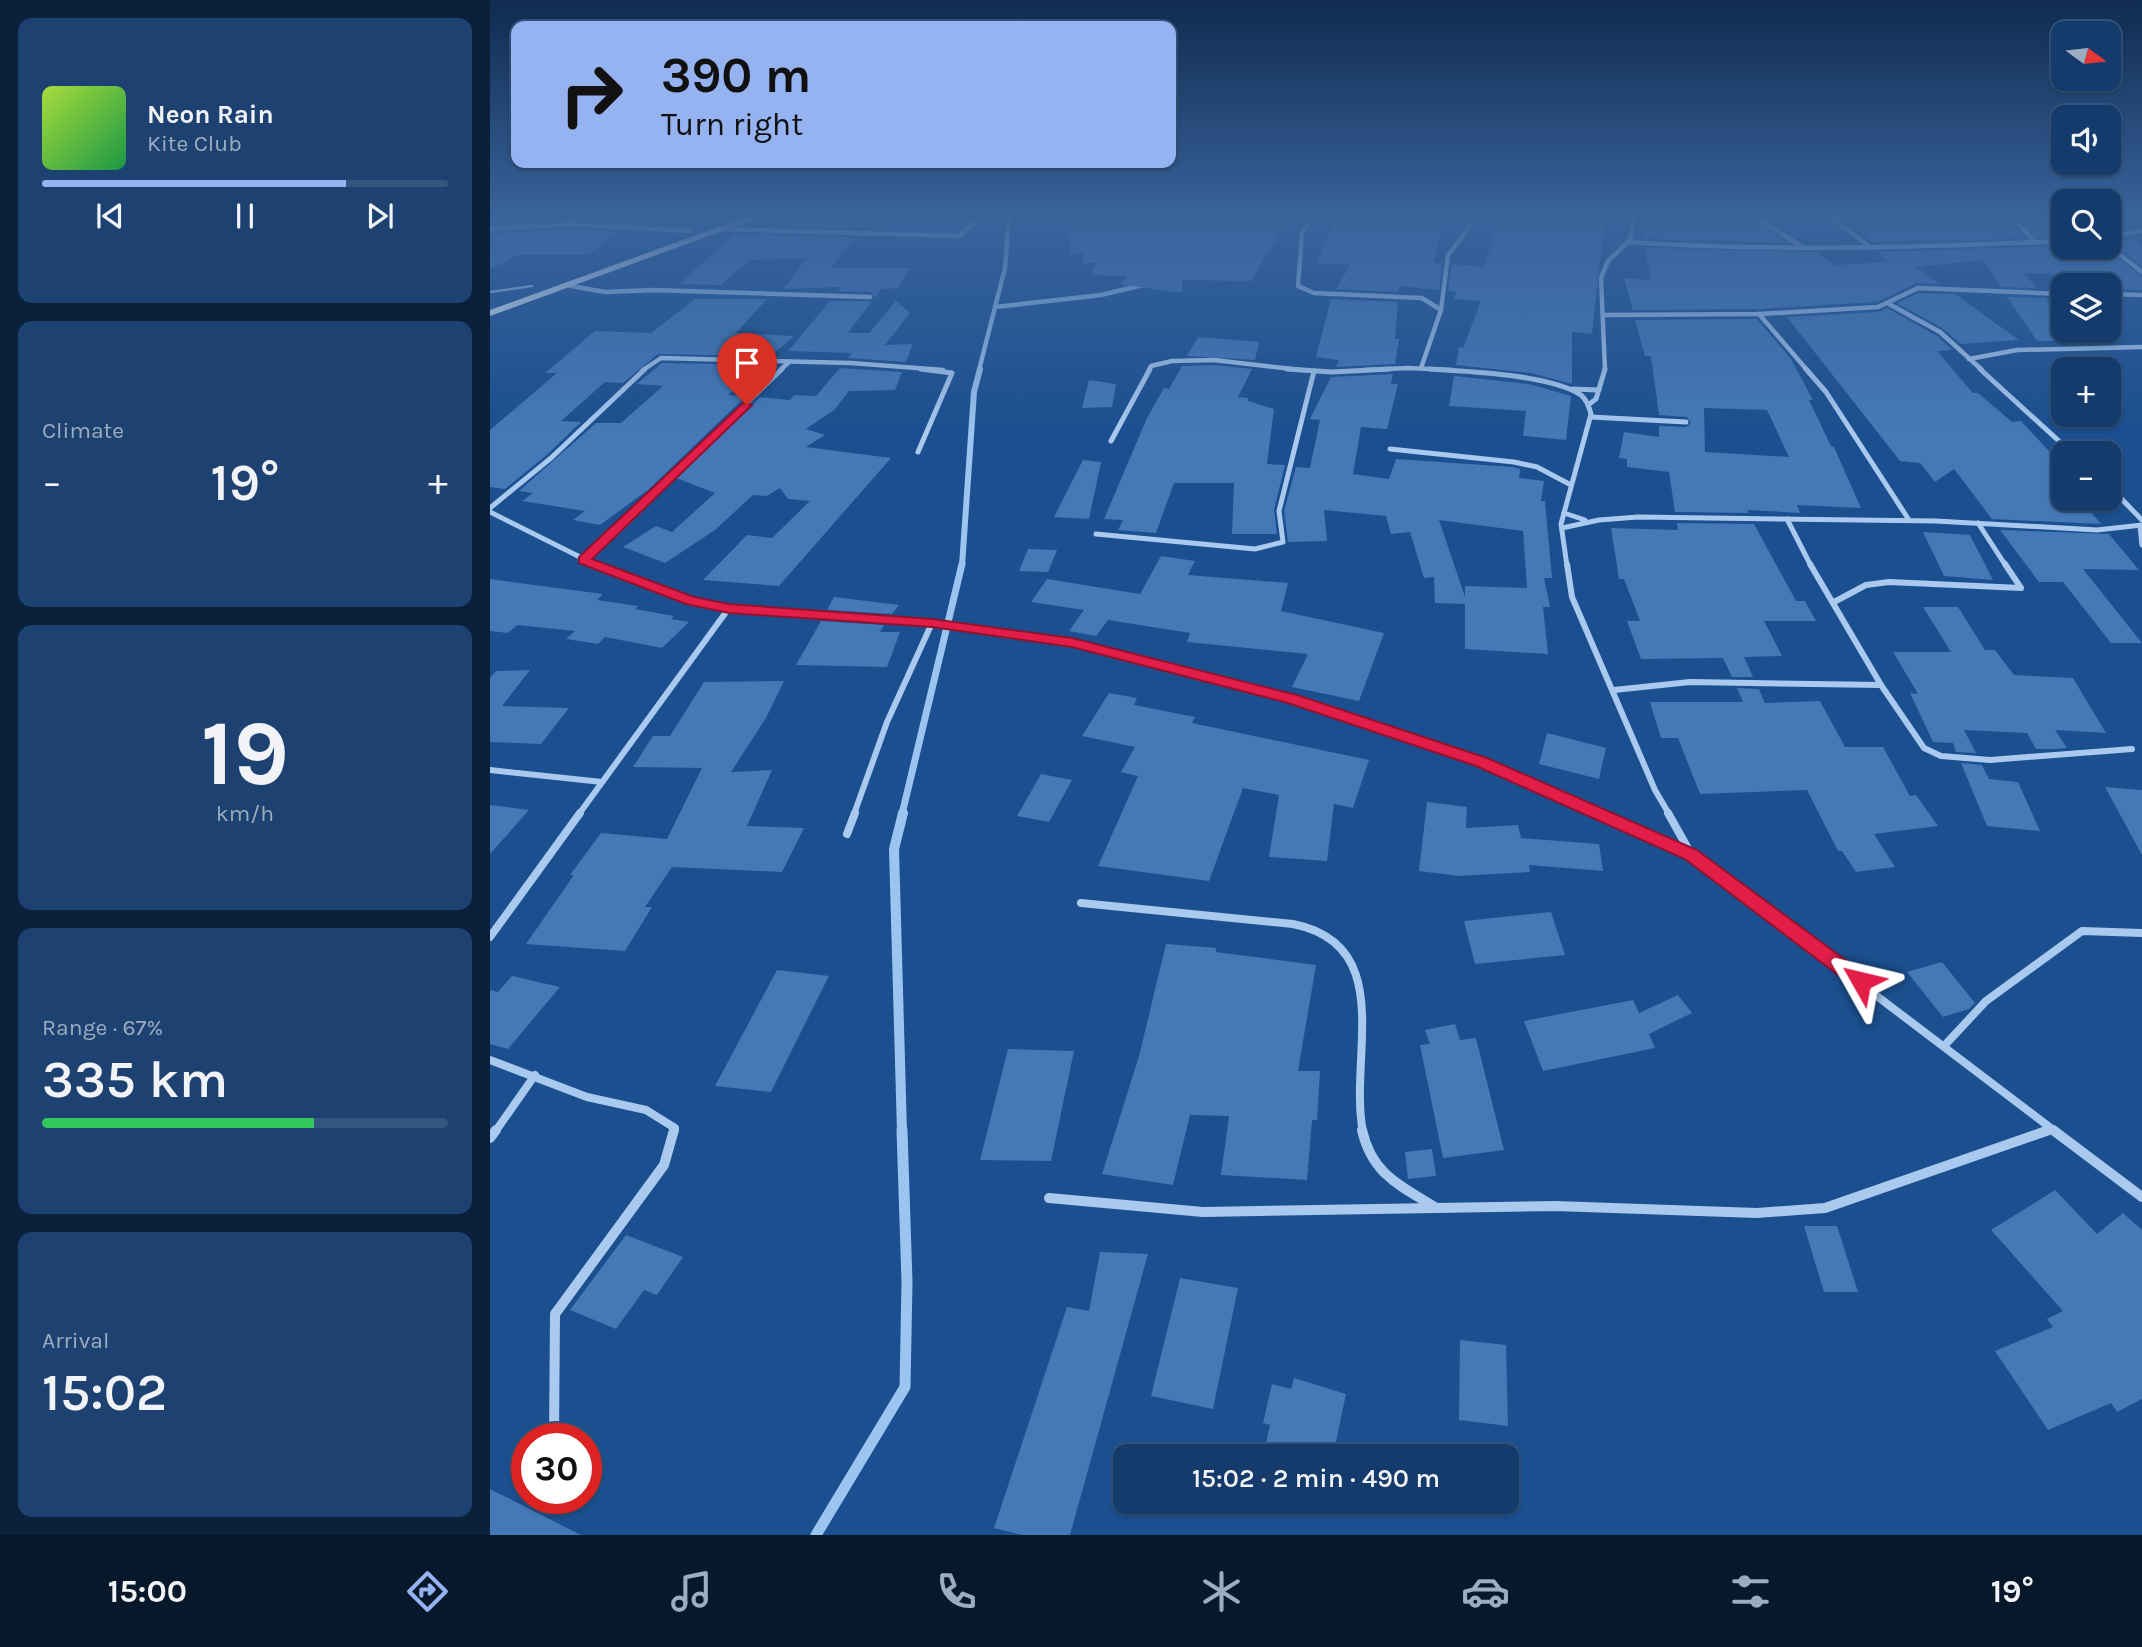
<!DOCTYPE html>
<html lang="en">
<head>
<meta charset="utf-8">
<style>
	body { margin:0; font-family:Karla,sans-serif; background:#1d4271; color:#f1f3f6; height:100vh; display:flex; flex-direction:column; font-size:26px; white-space:nowrap }
	* { box-sizing:border-box; margin:0 }
	p { font-size:23px; color:#9dadc1 }
	.icon { flex:none; width:38px; height:38px; fill:none; stroke:currentColor; stroke-width:2; stroke-linecap:round; stroke-linejoin:round }
	.map { position:relative; flex:1; overflow:hidden }
	.panel { display:flex; flex-direction:column; gap:18px; padding:18px; background:#0b203b; width:490px }
	.panel>* { flex:none }
	.guide { position:absolute; left:21px; top:21px; width:665px; height:147px; border-radius:14px; box-shadow:0 2px 5px #0004,0 0 0 2px #33557e; background:#95b2f1; color:#111; overflow:hidden }
	.needle { width:46px; rotate:105deg }
	.controls { position:absolute; left:1561px; top:21px; display:grid; gap:14px }
	.controls a { display:grid; place-items:center; width:70px; height:70px; border-radius:14px; background:#143b6b; box-shadow:0 2px 5px #0004,0 0 0 2px #33557e; font-size:35px }
	.speed { position:absolute; left:21px; top:1423px; display:flex; gap:14px; font-size:35px; font-weight:700; text-align:center }
	.speed>* { display:grid; place-content:center; width:91px; height:91px; border-radius:50%; background:#143b6b; box-shadow:0 2px 5px #0004,0 0 0 2px #33557e; line-height:1 }
	.speed .limit { border:10px solid #d22; background:#fff; color:#111 }
	.pin { position:absolute; display:grid; place-items:center; width:60px; height:60px; color:#fff; margin:-72px -30px; border-radius:50% 50% 50% 0; rotate:-45deg; box-shadow:0 0 7px #0007 }
	.pin .icon { rotate:45deg }
	.me { position:absolute; width:77px; margin:-38px; rotate:307deg; stroke-linejoin:round; filter:drop-shadow(0 0 5px #0008) }
	.turn { display:flex; align-items:center; gap:24px; height:147px; padding:0 35px; font-size:32px }
	.turn .icon { width:91px; height:91px; stroke-width:2.5 }
	.turn b { display:block; font-size:49px; line-height:60px }
	.big { font-size:52px; font-weight:600; line-height:1.1 }
	.panel .widget { flex:1; display:flex; flex-direction:column; justify-content:center; gap:10px; min-width:0; padding:0 24px; border-radius:14px; background:#1d4271 }
	.panel .dial { align-items:center; gap:0 }
	.dial b { font-size:91px; line-height:1 }
	.song { display:flex; align-items:center; gap:21px }
	.cover { width:84px; height:84px; border-radius:10px; background:linear-gradient(135deg,hsl(80 70% 55%),hsl(140 70% 35%)) }
	.played { height:7px; border-radius:4px; background:linear-gradient(90deg,#95b2f1 75%,#33557e 75%) }
	.keys { display:flex; justify-content:space-around; direction:ltr }
	.heat { display:flex; justify-content:space-between; align-items:center; font-size:38px; direction:ltr }
	.charge { height:10px; border-radius:5px; background:linear-gradient(90deg,#34c759 67%,#33557e 0) }
	.trip { position:absolute; left:623px; top:1444px; width:406px; height:70px; border-radius:14px; background:#143b6b; box-shadow:0 2px 5px #0004,0 0 0 2px #33557e; font-weight:600; line-height:70px; text-align:center }
	.dock { display:flex; height:112px; justify-content:space-around; align-items:center; background:#08182b; color:#9dadc1 }
	.dock .icon { width:49px; height:49px }
	.dock .current { color:#95b2f1 }
	.dock b { font-size:32px; color:#f1f3f6 }
	main { display:flex; flex:1; min-height:0 }
	.map>svg:first-child { display:block }
	.lines { fill:none; stroke-linecap:round; stroke-linejoin:round }
	.stream-far4 { stroke:#9cc4f0; stroke-width:4.5 }
	.stream-far3 { stroke:#9cc4f0; stroke-width:6 }
	.stream-far2 { stroke:#9cc4f0; stroke-width:7 }
	.stream-far1 { stroke:#9cc4f0; stroke-width:10 }
	.stream { stroke:#9cc4f0; stroke-width:11 }
	.building { fill:#4478b7; fill-rule:evenodd }
	.service { stroke:#a9c9ee; stroke-width:2.5 }
	.minor-far4 { stroke:#a9c9ee; stroke-width:4.5 }
	.minor-far3 { stroke:#a9c9ee; stroke-width:5 }
	.minor-far2 { stroke:#a9c9ee; stroke-width:6 }
	.minor-far1 { stroke:#a9c9ee; stroke-width:8 }
	.minor { stroke:#a9c9ee; stroke-width:10 }
	.primary { fill:#f0f6ff; fill-rule:evenodd }
	.route { fill:#e11d48; stroke:#92132f; stroke-width:2 }
</style>
</head>
<body>
<main>
<section class="panel">
<div class="widget">
<div class="song"><i class="cover"></i><div><b>Neon Rain</b><p>Kite Club</p></div></div>
<div class="played"></div>
<div class="keys"><svg class="icon" aria-label="previous" viewBox="0 0 24 24"><path d="M18 5L8 12l10 7zM5 5v14"/></svg><svg class="icon" aria-label="pause" viewBox="0 0 24 24"><path d="M8 5v14M16 5v14"/></svg><svg class="icon" aria-label="next" viewBox="0 0 24 24"><path d="M6 5l10 7-10 7zM19 5v14"/></svg></div>
</div>
<div class="widget"><p>Climate</p>
<div class="heat"><a>−</a><b class="big">19°</b><a>+</a></div>
</div>
<div class="widget dial"><b>19</b><p>km/h</p></div>
<div class="widget"><p>Range · 67%</p><b class="big">335 km</b><div class="charge"></div></div>
<div class="widget"><p>Arrival</p><b class="big">15:02</b></div>
</section>
<div class="map">
<svg width="1652" height="1535" viewBox="0 0 1652 1535">
	<rect width="100%" height="100%" fill="#1b4f8f"/>
	<g class="lines">
		<g class="stream-far4">
			<path d="M505,307L611,295L657,284"/>
			<path d="M489,370L515,268L519,216"/>
		</g>
		<path class="stream-far3" d="M472,566L484,392L490,369"/>
		<path class="stream-far2" d="M412,814L472,564"/>
		<path class="stream-far1" d="M412,1132L404,849L413,813"/>
		<path class="stream" d="M326,1535L415,1387L417,1282L412,1130"/>
	</g>
	<g class="building">
		<path d="M0,216H83L0,224Z"/>
		<path d="M97,216H145L137,223L95,220Z"/>
		<path d="M275,216H354L379,219L372,228L256,225Z"/>
		<path d="M580,216H679L677,223L716,225L722,216H800L761,281L692,280V293L630,284L637,276L601,275L606,263H592L595,254H581Z"/>
		<path d="M851,216L886,220L892,216L934,222L937,216L958,218L948,238L944,263H952L949,290L909,286L908,292L846,289L860,265L827,263L844,223Z"/>
		<path d="M1010,216H1115L1102,334L1082,332V384L1041,373L966,365L969,347L973,348L991,301L964,299L966,292L958,291L962,264L994,267Z"/>
		<path d="M1149,216H1260L1297,243L1153,238Z"/>
		<path d="M1355,216H1516L1535,238L1382,242Z"/>
		<path d="M1528,216H1556L1573,231V236L1547,237Z"/>
		<path d="M80,229L126,232L98,255H28L0,269V234Z"/>
		<path d="M245,234L364,238L341,268H420L408,288L391,289L385,298L381,292L348,291L351,287L293,289L317,258L259,260L231,285L189,284Z"/>
		<path d="M1645,240L1652,246V266L1619,241Z"/>
		<path d="M1573,246L1614,247L1652,277V290L1619,289V285L1604,276L1533,273L1547,288L1511,287L1493,260L1426,267L1450,284L1427,283L1387,302L1269,309L1143,310L1134,278L1161,280L1155,248L1326,252L1344,265L1398,262L1389,252Z"/>
		<path d="M1429,293L1465,294L1529,340L1471,344L1452,328L1407,303Z"/>
		<path d="M1517,297L1556,298L1573,318V341H1547Z"/>
		<path d="M205,299H277L246,333L304,336L281,356L168,354L133,383L115,382L71,421L91,422L58,454L15,489L0,487V430L67,373H55L105,331L161,333Z"/>
		<path d="M841,299L908,302L905,339H909L905,364L846,367L849,360L826,357Z"/>
		<path d="M340,301H382L358,333H379L406,301L420,313L395,345L423,344L416,362L358,358L362,353L298,351Z"/>
		<path d="M1397,308L1447,336L1457,345L1462,350L1447,351L1483,393H1488L1522,422L1531,421L1573,466V499H1590L1611,524L1502,519L1464,469L1445,482L1430,463L1410,461L1297,317L1388,312Z"/>
		<path d="M1267,319L1301,359L1323,400H1319L1341,446L1344,447L1371,508L1307,505L1310,513L1257,510L1259,513L1185,512L1179,472L1137,467V459L1129,458L1134,432L1169,437V426L1196,427L1201,423L1197,417L1169,415L1161,356H1155L1145,320ZM1214,408L1277,410L1299,457L1215,452Z"/>
		<path d="M708,337L769,342L765,360L697,356Z"/>
		<path d="M172,363L271,365L238,395L256,396L158,490L110,525L83,520L95,511L32,501L43,493L29,491L106,423H131L173,386L147,384Z"/>
		<path d="M724,365L762,369L748,397L758,398V401L784,409L777,464L795,465L784,510L787,534H742L744,483H684L666,533L628,530L633,520L614,519L657,418L674,388L679,389L692,366Z"/>
		<path d="M350,368L412,372L405,390L359,391L344,410L316,429L335,435L316,447L401,458L289,586L213,580L257,535L282,538L320,501L298,499L290,488L277,496L263,495L225,530L175,563L133,547L166,526L182,532L225,493L186,478L270,397L300,400L304,395L326,396Z"/>
		<path d="M903,374L901,384H908L897,429L871,427L863,474L899,479L906,459L1023,467L1030,469L1029,478L1054,481L1051,501H1055L1062,578H1054L1060,607H1053L1058,654L975,649V604L945,603L944,577L934,578L920,532L901,534L896,516L834,510L837,541L798,542L794,511L806,467L820,468L830,420L820,419L841,377ZM949,520L1033,531L1037,588L975,586V597Z"/>
		<path d="M964,376L1039,384L1081,396L1076,440L1033,436L1036,411L959,406Z"/>
		<path d="M599,380L626,384L622,407L592,408Z"/>
		<path d="M593,460L611,462L599,519L564,517Z"/>
		<path d="M1187,523L1264,524L1306,601H1315L1326,621H1274L1292,656L1254,657L1263,677H1242L1233,658L1151,659L1137,621H1150L1134,579H1129L1121,528L1188,530Z"/>
		<path d="M1510,530L1619,534L1649,570L1593,569L1652,643H1621L1573,582H1549Z"/>
		<path d="M1433,532L1480,535L1503,580L1454,576Z"/>
		<path d="M538,549L567,550L558,572L529,571Z"/>
		<path d="M671,556L705,561L698,575L798,583L791,611L894,633L869,701L802,687L818,654L697,642L700,633L618,620L606,636L579,631L594,610L541,602L557,579L650,594Z"/>
		<path d="M0,579L113,594L107,600L148,606L145,609L184,616L181,619L199,622L172,648L115,637L108,644L76,639L85,631L27,625L18,633L0,631Z"/>
		<path d="M344,597L409,605L402,614L337,610Z"/>
		<path d="M1433,607H1468L1495,650H1505L1524,675L1583,678L1616,733L1565,730L1577,748L1566,749H1546L1537,733L1474,730L1486,753L1466,752L1463,743L1443,742L1420,693L1428,694L1403,652H1461Z"/>
		<path d="M331,621L394,625L390,632H410L397,667L306,665Z"/>
		<path d="M40,670L12,706L79,708L51,744L0,742V678L6,671Z"/>
		<path d="M294,681L276,718L241,772L282,770L257,826L314,828L292,872L182,867L155,907H162L135,951L36,944L84,875H80L111,833L177,839L212,768L143,767L163,736H180L214,682Z"/>
		<path d="M1247,688L1269,689L1275,703L1330,701L1355,747H1393L1420,796L1426,795L1448,826L1384,834L1405,867L1366,872L1352,851H1348L1317,790L1210,794L1188,738H1171L1160,702H1253Z"/>
		<path d="M619,693L647,698L644,705L705,717L702,723L879,760L863,808L844,804L837,861L779,857L789,795L753,788L719,881L608,866L648,776L631,772L645,747L592,736Z"/>
		<path d="M1057,733L1116,748L1109,779L1049,764Z"/>
		<path d="M1471,763L1492,765L1499,779L1528,782L1550,831L1497,826Z"/>
		<path d="M551,774L582,780L559,822L527,816Z"/>
		<path d="M1615,787L1652,790V855Z"/>
		<path d="M937,802L977,807L976,828L1028,825L1031,838L1109,844L1113,871L1039,865L1040,872L969,876L929,871Z"/>
		<path d="M0,805L39,810L0,854Z"/>
		<path d="M1061,912L1075,955L985,964L974,921Z"/>
		<path d="M676,944L726,948V952L826,965L808,1071H830L827,1120H822L817,1180L731,1175L739,1116L700,1115L683,1185L612,1174L649,1056Z"/>
		<path d="M1452,962L1485,1003L1479,1009L1453,1017L1417,972Z"/>
		<path d="M287,970L339,976L281,1092L225,1086Z"/>
		<path d="M22,976L70,987L18,1049L0,1044V990L8,992Z"/>
		<path d="M1188,995L1202,1013L1159,1034L1165,1048L1053,1071L1034,1021L1143,1000L1149,1013Z"/>
		<path d="M965,1024L970,1040L986,1038L1014,1150L953,1158L930,1045L940,1044L935,1030Z"/>
		<path d="M518,1049L584,1051L561,1161L490,1160Z"/>
		<path d="M942,1149L946,1176L918,1179L915,1152Z"/>
		<path d="M1565,1190L1607,1234L1633,1213L1652,1230V1399L1627,1412L1621,1403L1558,1430L1505,1351L1563,1327L1557,1319L1573,1311L1501,1230Z"/>
		<path d="M1314,1226H1347L1368,1292H1334Z"/>
		<path d="M136,1235L193,1257L167,1295L154,1290L126,1329L80,1310Z"/>
		<path d="M610,1252L658,1254L580,1535H532L504,1528L577,1307L599,1311Z"/>
		<path d="M690,1278L748,1288L723,1409L661,1396Z"/>
		<path d="M970,1340L1016,1345L1018,1426L969,1420Z"/>
		<path d="M804,1378L856,1394L843,1456H773L780,1425L773,1423L782,1384L801,1389Z"/>
		<path d="M0,1489L91,1535H0Z"/>
	</g>
	<g class="lines">
		<path class="service" d="M0,292L42,286"/>
		<g class="minor-far4">
			<path d="M823,216L812,233L808,286L824,293L932,298L951,310"/>
			<path d="M963,216L983,221"/>
			<path d="M1265,216L1309,245"/>
			<path d="M1339,216L1380,247"/>
			<path d="M1521,216L1545,242"/>
			<path d="M80,224L92,216"/>
			<path d="M0,229L80,224L199,231"/>
			<path d="M232,229L469,236L492,216"/>
			<path d="M1619,236L1652,231"/>
			<path d="M1138,242C1283,252 1428,247 1573,241"/>
			<path d="M1619,246L1652,272"/>
			<path d="M76,285L115,292L163,290L380,297"/>
			<path d="M1619,294L1652,295"/>
			<path d="M1399,304L1450,332L1492,370"/>
			<path d="M1269,314L1317,370"/>
			<path d="M1113,315L1269,314L1388,307L1428,288L1573,294"/>
			<path d="M1479,359L1527,350L1652,347"/>
			<path d="M931,368L951,310L958,255L988,216"/>
			<path d="M153,370L171,358L361,363L453,370"/>
			<path d="M290,370L298,363"/>
			<path d="M659,370L661,366L682,361L724,360L811,370"/>
			<path d="M874,370L918,368L962,370"/>
			<path d="M1115,370L1111,278L1118,261L1140,240L1144,216"/>
		</g>
		<g class="minor-far3">
			<path d="M797,369L842,372L900,369"/>
			<path d="M940,369C977,371 1061,375 1091,395C1097,400 1099,407 1101,414L1071,524L1077,566"/>
			<path d="M1316,369L1336,392L1419,520"/>
			<path d="M1490,369L1582,453"/>
			<path d="M1082,389L1109,390"/>
			<path d="M1098,405L1106,399L1115,369"/>
			<path d="M1101,417L1196,422"/>
			<path d="M621,441L660,369"/>
			<path d="M900,449L1024,462L1047,467L1081,485"/>
			<path d="M428,452L462,373L431,369"/>
			<path d="M1619,486L1652,520"/>
			<path d="M0,508L61,458L155,369"/>
			<path d="M0,512L108,566"/>
			<path d="M1074,513L1095,520"/>
			<path d="M1297,519L1321,566"/>
			<path d="M1488,523L1516,566"/>
			<path d="M1650,526L1652,545"/>
			<path d="M1072,528L1109,520L1148,517L1446,521L1607,530L1652,525"/>
			<path d="M606,534L765,549L793,542L789,511L824,371"/>
			<path d="M93,560L292,369"/>
		</g>
		<g class="minor-far2">
			<path d="M103,564L201,601L239,608L442,623L582,643L801,699L991,762L1109,814"/>
			<path d="M1077,564L1082,597L1165,790L1179,814"/>
			<path d="M1320,564L1391,685L1434,748L1451,756L1500,760L1642,749"/>
			<path d="M1344,602L1376,585L1399,582L1531,588L1515,564"/>
			<path d="M1124,690L1200,682L1391,685"/>
			<path d="M0,770L112,782"/>
			<path d="M89,814L239,608"/>
			<path d="M364,814L397,722L442,623"/>
		</g>
		<g class="minor-far1">
			<path d="M1105,813L1201,855L1566,1132"/>
			<path d="M1178,813L1201,854"/>
			<path d="M357,834L365,813"/>
			<path d="M591,903L803,924C908,945 858,1058 873,1132"/>
			<path d="M0,937L90,813"/>
			<path d="M1455,1045L1496,1001L1592,931L1652,933"/>
			<path d="M0,1060L97,1097L156,1110L185,1128L184,1132"/>
			<path d="M5,1132L45,1075"/>
			<path d="M1554,1132L1561,1129"/>
		</g>
		<g class="minor">
			<path d="M872,1130C882,1174 909,1185 945,1207"/>
			<path d="M1563,1130L1652,1197"/>
			<path d="M0,1138L6,1130"/>
			<path d="M559,1198L713,1212L1065,1206L1267,1213L1335,1208L1559,1130"/>
			<path d="M64,1438L65,1314L174,1165L184,1130"/>
		</g>
		<path class="primary" d="M259,216H273L0,316V310Z"/>
	</g>
	<linearGradient id="sky" x2="0" y2="1"><stop stop-color="#0f2b4f"/><stop offset="0.5" stop-color="#39639b"/><stop offset="1" stop-color="#39639b" stop-opacity="0"/></linearGradient>
	<rect width="1652" height="431" fill="url(#sky)"/>
	<path class="route" d="M253,403L262,405L102,559L204,597L239,604L442,619L582,638L807,695L997,758L1207,850L1377,976L1380,981L1377,987H1364L1195,859L986,766L798,703L582,647L442,627L239,613L196,604L89,563V557Z"/>
</svg>
<div class="controls">
<a><svg class="needle" viewBox="-14 -14 28 28"><path d="M0-13l5 13h-10z" fill="#e53935"/><path d="M0 13l5-13h-10z" fill="#9dadc1"/></svg></a>
<a><svg class="icon" aria-label="sound" viewBox="0 0 24 24"><path d="M4 9h4l5-4v14l-5-4H4zM17 9q2 3 0 6"/></svg></a>
<a><svg class="icon" aria-label="search" viewBox="0 0 24 24"><circle cx="10" cy="10" r="6"/><path d="M15 15l6 6"/></svg></a>
<a><svg class="icon" aria-label="layers" viewBox="0 0 24 24"><path d="M12 4l9 5-9 5-9-5zM3 14l9 5 9-5"/></svg></a>
<a>+</a>
<a>−</a>
</div>
<div class="speed"><div class="limit">30</div></div>
<div class="pin" style="left:257px;top:405px;background:#d93025"><svg class="icon" aria-label="arrive" viewBox="0 0 24 24"><path d="M6 21V4h12l-3 4 3 4H6"/></svg></div>
<svg class="me" style="left:1371px;top:981px" viewBox="-20 -20 40 40"><path d="M0-17L14 15 0 8-14 15z" fill="#e11d48" stroke="#fff" stroke-width="4"/></svg>
<div class="trip">15:02 · 2 min · 490 m</div>
<div class="guide">
<div class="turn"><svg class="icon" aria-label="right" viewBox="0 0 24 24"><path d="M7 20v-9h11M14 6l5 5-5 5"/></svg><div><b>390 m</b>Turn right</div></div>
</div>
</div>
</main>
<nav class="dock">
<b>15:00</b>
<svg class="icon current" aria-label="directions" viewBox="0 0 24 24"><path d="M12 3l9 9-9 9-9-9zM9 14v-3h6M13 9l2 2-2 2"/></svg>
<svg class="icon" aria-label="music" viewBox="0 0 24 24"><path d="M9 18V5l10-2v13"/><circle cx="6" cy="18" r="3"/><circle cx="16" cy="16" r="3"/></svg>
<svg class="icon" aria-label="phone" viewBox="0 0 24 24"><path d="M5 4h4l2 5-3 2q2 4 5 5l2-3 5 2v4C11 20 4 13 5 4z"/></svg>
<svg class="icon" aria-label="climate" viewBox="0 0 24 24"><path d="M12 3v18M4 7l16 10M4 17L20 7"/></svg>
<svg class="icon" aria-label="car" viewBox="0 0 24 24"><path d="M5 17H2v-5l4-1 3-4h7l3 4 3 1v5h-3M9 17h6M6 11h13"/><circle cx="7" cy="17" r="2"/><circle cx="17" cy="17" r="2"/></svg>
<svg class="icon" aria-label="filters" viewBox="0 0 24 24"><path d="M4 7h16M4 17h16"/><circle cx="9" cy="7" r="2"/><circle cx="15" cy="17" r="2"/></svg>
<b>19°</b>
</nav>
</body>
</html>
